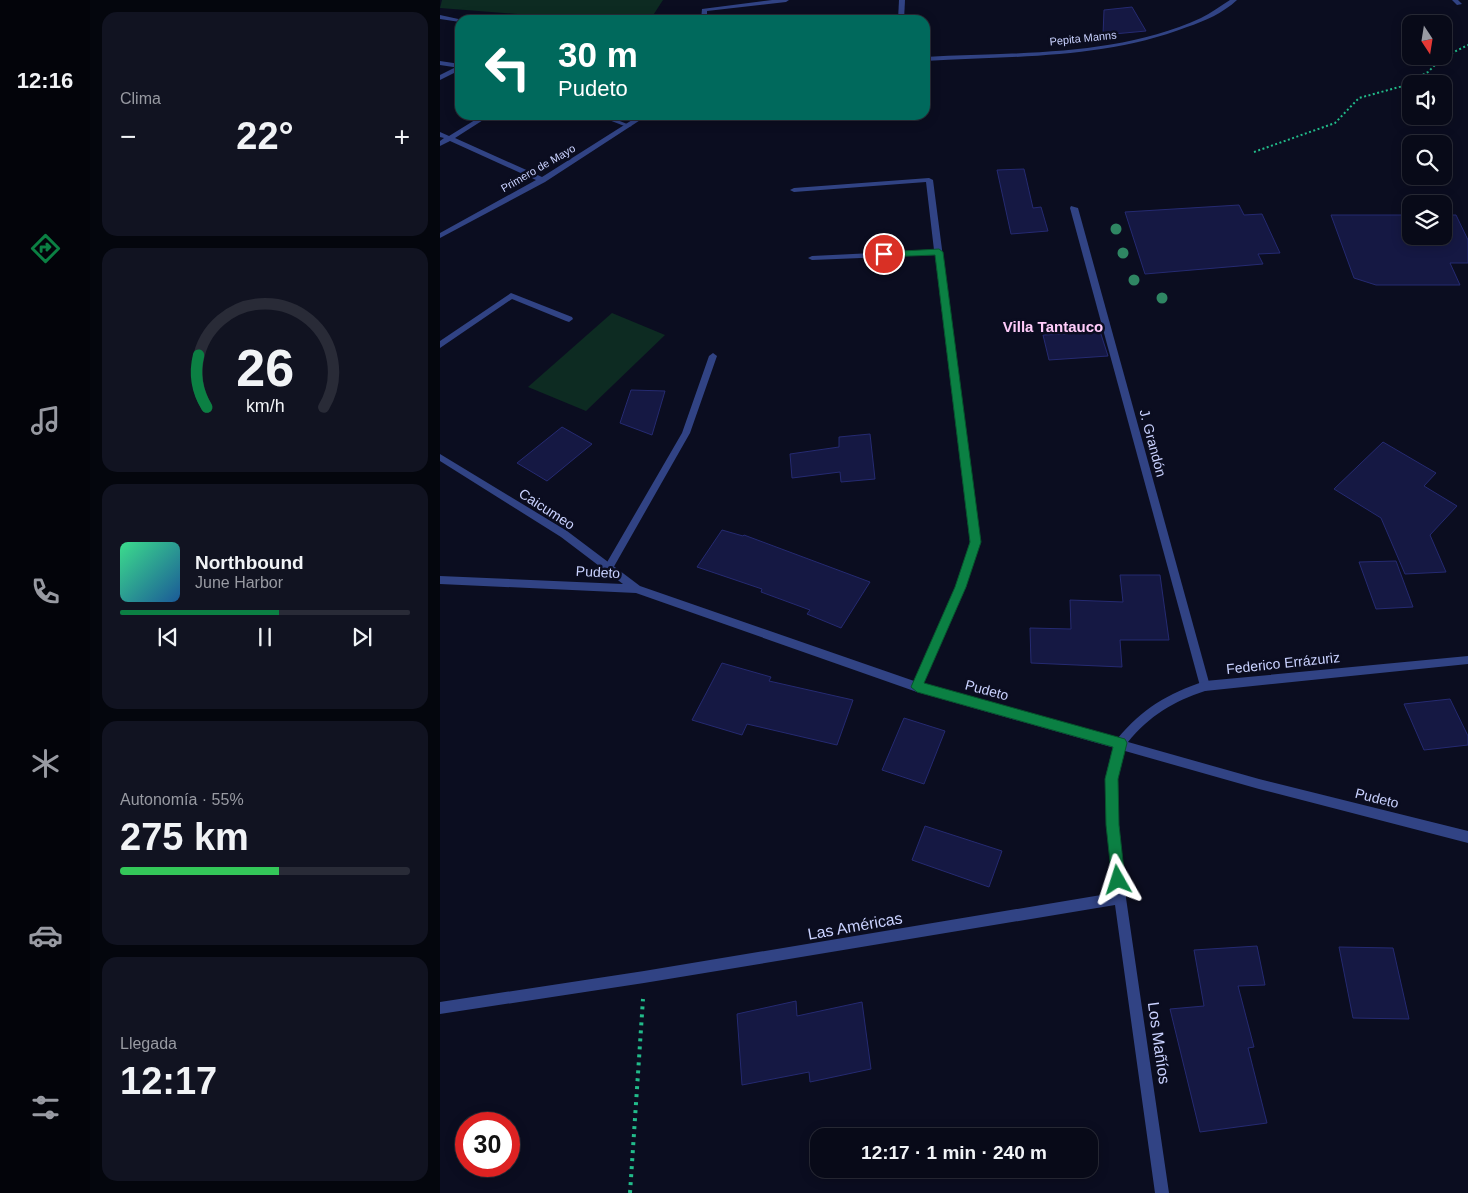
<!DOCTYPE html>
<html lang="es">
<head>
<meta charset="utf-8">
<style>
	body { margin:0; font-family:Helvetica,sans-serif; background:#111321; color:#f1f3f6; height:100vh; display:flex; flex-direction:column; font-size:19px; white-space:nowrap }
	* { box-sizing:border-box; margin:0 }
	p { font-size:16px; color:#989aa2 }
	.icon { flex:none; width:28px; height:28px; fill:none; stroke:currentColor; stroke-width:2; stroke-linecap:round; stroke-linejoin:round }
	.map { position:relative; flex:1; overflow:hidden }
	.details { display:flex; flex-direction:column; gap:12px; padding:12px; background:#04060d; width:350px }
	.details>* { flex:none }
	.hud { position:absolute; left:15px; top:15px; width:475px; height:105px; border-radius:15px; box-shadow:0 2px 12px #0003,0 0 0 1px #292b37; background:#00695c; color:#fff; overflow:hidden }
	.needle { width:32px; rotate:168deg }
	.fabs { position:absolute; left:962px; top:15px; display:grid; gap:10px }
	.fabs a { display:grid; place-items:center; width:50px; height:50px; border-radius:10px; background:#080a18; box-shadow:0 2px 12px #0003,0 0 0 1px #292b37; font-size:25px }
	.speed { position:absolute; left:15px; top:1112px; display:flex; gap:10px; font-size:25px; font-weight:700; text-align:center }
	.speed>* { display:grid; place-content:center; width:65px; height:65px; border-radius:50%; background:#080a18; box-shadow:0 2px 12px #0003,0 0 0 1px #292b37; line-height:1 }
	.speed .limit { border:8px solid #d22; background:#fff; color:#111 }
	.pin { position:absolute; display:grid; place-items:center; width:42px; height:42px; color:#fff; margin:-21px; border:2px solid #fff; border-radius:50%; box-shadow:0 1px 5px #0007 }
	.me { position:absolute; width:55px; margin:-28px; rotate:354deg; stroke-linejoin:round; filter:drop-shadow(0 0 4px #0008) }
	.turn { display:flex; align-items:center; gap:18px; height:105px; padding:0 20px; font-size:22px }
	.turn .icon { width:65px; height:65px; stroke-width:2.5 }
	.turn b { display:block; font-size:35px; line-height:42px }
	.big { font-size:38px; font-weight:600; line-height:1.1 }
	.details .tile { flex:1; display:flex; flex-direction:column; justify-content:center; gap:8px; min-width:0; padding:0 18px; border-radius:15px; background:#111321 }
	.details .dial { align-items:center; gap:0 }
	.dial svg { height:130px; overflow:visible; fill:none; stroke:#292b37; stroke-width:7; stroke-linecap:round; text-anchor:middle }
	.dial text { fill:#f1f3f6; stroke:none }
	.song { display:flex; align-items:center; gap:15px }
	.cover { width:60px; height:60px; border-radius:8px; background:linear-gradient(135deg,hsl(150 70% 55%),hsl(210 70% 35%)) }
	.played { height:5px; border-radius:2px; background:linear-gradient(90deg,#0b8043 55%,#292b37 55%) }
	.keys { display:flex; justify-content:space-around; direction:ltr }
	.heat { display:flex; justify-content:space-between; align-items:center; font-size:28px; direction:ltr }
	.charge { height:8px; border-radius:4px; background:linear-gradient(90deg,#34c759 55%,#292b37 0) }
	.trip { position:absolute; left:370px; top:1128px; width:288px; height:50px; border-radius:15px; background:#080a18; box-shadow:0 2px 12px #0003,0 0 0 1px #292b37; font-weight:600; line-height:50px; text-align:center }
	main { display:flex; flex:1; min-height:0 }
	.tab-bar { display:flex; flex-direction:column; width:90px; justify-content:space-around; align-items:center; background:#03040a; color:#989aa2 }
	.tab-bar .icon { width:35px; height:35px }
	.tab-bar .selected { color:#0b8043 }
	.tab-bar b { font-size:22px; color:#f1f3f6 }
	.map>svg:first-child { display:block }
	.green { fill:#0d2b22 }
	.building { fill:#151843; stroke:#252a71 }
	.lines { fill:none; stroke-linecap:round; stroke-linejoin:round }
	.path-far1 { stroke:#22bb8a; stroke-width:2; stroke-dasharray:2 2.5; stroke-linecap:butt }
	.path { stroke:#22bb8a; stroke-width:4; stroke-dasharray:3 5; stroke-linecap:butt }
	.service { fill:#314384; fill-rule:evenodd }
	.pedestrian { fill:#314384; fill-rule:evenodd }
	.minor { fill:#314384; fill-rule:evenodd }
	.tertiary { fill:#314384; fill-rule:evenodd }
	.tree { fill:#2f8663 }
	.route { fill:#0b8043; stroke:#07532c }
	.labels { text-anchor:middle; dominant-baseline:central; stroke-width:5; stroke-linejoin:round; paint-order:stroke }
	.far-street-label { font-size:11px; fill:#cad2ff; stroke:#0b0d20 }
	.street-label { font-size:14px; fill:#cad2ff; stroke:#0b0d20 }
	.neighbourhood-label { font-size:15px; font-weight:bold; fill:#ffccfa; stroke:#0b0d20 }
	.near-street-label { font-size:16px; fill:#cad2ff; stroke:#0b0d20 }
</style>
</head>
<body>
<main>
<nav class="tab-bar">
<b>12:16</b>
<svg class="icon selected" aria-label="directions" viewBox="0 0 24 24"><path d="M12 3l9 9-9 9-9-9zM9 14v-3h6M13 9l2 2-2 2"/></svg>
<svg class="icon" aria-label="music" viewBox="0 0 24 24"><path d="M9 18V5l10-2v13"/><circle cx="6" cy="18" r="3"/><circle cx="16" cy="16" r="3"/></svg>
<svg class="icon" aria-label="phone" viewBox="0 0 24 24"><path d="M5 4h4l2 5-3 2q2 4 5 5l2-3 5 2v4C11 20 4 13 5 4z"/></svg>
<svg class="icon" aria-label="climate" viewBox="0 0 24 24"><path d="M12 3v18M4 7l16 10M4 17L20 7"/></svg>
<svg class="icon" aria-label="car" viewBox="0 0 24 24"><path d="M5 17H2v-5l4-1 3-4h7l3 4 3 1v5h-3M9 17h6M6 11h13"/><circle cx="7" cy="17" r="2"/><circle cx="17" cy="17" r="2"/></svg>
<svg class="icon" aria-label="filters" viewBox="0 0 24 24"><path d="M4 7h16M4 17h16"/><circle cx="9" cy="7" r="2"/><circle cx="15" cy="17" r="2"/></svg>
</nav>
<section class="details">
<div class="tile"><p>Clima</p>
<div class="heat"><a>−</a><b class="big">22°</b><a>+</a></div>
</div>
<div class="tile dial"><svg viewBox="0 0 100 80">
<path d="M14 69A42 42 0 1 1 86 69"/>
<path d="M14 69A42 42 0 0 1 9 37" stroke="#0b8043"/>
<text x="50" y="56" font-size="32" font-weight="700">26</text>
<text x="50" y="72" font-size="11">km/h</text>
</svg></div>
<div class="tile">
<div class="song"><i class="cover"></i><div><b>Northbound</b><p>June Harbor</p></div></div>
<div class="played"></div>
<div class="keys"><svg class="icon" aria-label="previous" viewBox="0 0 24 24"><path d="M18 5L8 12l10 7zM5 5v14"/></svg><svg class="icon" aria-label="pause" viewBox="0 0 24 24"><path d="M8 5v14M16 5v14"/></svg><svg class="icon" aria-label="next" viewBox="0 0 24 24"><path d="M6 5l10 7-10 7zM19 5v14"/></svg></div>
</div>
<div class="tile"><p>Autonomía · 55%</p><b class="big">275 km</b><div class="charge"></div></div>
<div class="tile"><p>Llegada</p><b class="big">12:17</b></div>
</section>
<div class="map">
<svg width="1028" height="1193" viewBox="0 0 1028 1193">
	<rect width="100%" height="100%" fill="#0b0d20"/>
	<g class="green">
		<path d="M2,0H223L210,20H153L0,8Z"/>
		<path d="M172,313L225,335L146,411L88,387Z"/>
	</g>
	<g class="building">
		<path d="M692,7L706,31L663,35L664,10Z"/>
		<path d="M584,169L593,208L601,207L608,231L571,234L557,170Z"/>
		<path d="M799,205L804,215L822,214L840,253L818,254L823,264L705,274L685,212Z"/>
		<path d="M891,215H971V236H1004V215H1016L1028,240V263H1010L1020,285H936L914,278Z"/>
		<path d="M658,325L668,356L609,360L603,335L628,334L626,327Z"/>
		<path d="M191,390L225,391L212,435L180,423Z"/>
		<path d="M122,427L152,444L107,481L77,463Z"/>
		<path d="M430,434L435,479L401,482L400,472L352,478L350,454L399,447V437Z"/>
		<path d="M943,442L996,473L984,486L1017,506L990,535L1006,572L965,574L941,518L894,489Z"/>
		<path d="M282,530L303,536L304,535L430,582L401,628L367,614L370,610L321,592L322,589L257,567Z"/>
		<path d="M956,561L973,607L936,609L919,562Z"/>
		<path d="M680,575H720L729,640H680L682,667L591,663L590,628L631,629L630,600L683,602Z"/>
		<path d="M282,663L331,677L329,681L413,700L397,745L307,724L302,735L252,720Z"/>
		<path d="M1010,699L1028,736V745L984,750L964,704Z"/>
		<path d="M464,718L505,731L484,784L442,770Z"/>
		<path d="M485,826L562,851L549,887L472,860Z"/>
		<path d="M817,946L825,985L798,986L814,1047L808,1048L827,1123L760,1132L730,1009L764,1006L754,950Z"/>
		<path d="M899,947L953,948L969,1019L913,1018Z"/>
		<path d="M356,1001L357,1016L422,1002L431,1069L370,1082L369,1072L302,1085L297,1014Z"/>
	</g>
	<g class="lines">
		<path class="path-far1" d="M814,152L895,123L919,98L963,86L988,72L1002,58L1028,45"/>
		<path class="path" d="M190,1193L203,999"/>
		<g class="service">
			<path d="M71,293L132,317L133,319L129,322L126,321L72,299L0,348V341Z"/>
			<path d="M273,353L277,356L250,433L172,570H166L164,567L166,564L242,433L269,356Z"/>
		</g>
		<g class="pedestrian">
			<path d="M0,61L20,64V68L0,65Z"/>
			<path d="M156,115H165L192,126L187,127Z"/>
		</g>
		<g class="minor">
			<path d="M332,0H349L346,2L267,11V20H261L262,9Z"/>
			<path d="M459,0H465L464,20H458Z"/>
			<path d="M790,0H797C783,13 765,21 747,27C664,59 573,56 485,61V57C576,52 676,57 761,18C771,13 780,6 790,0Z"/>
			<path d="M1012,0H1018L1022,4L1017,5Z"/>
			<path d="M0,15L23,20H20V22L0,19Z"/>
			<path d="M20,65V70L0,80V75Z"/>
			<path d="M43,115H51L15,138L102,177L200,115H208L105,182L0,238V233L96,180L10,141L0,146V141L4,138L0,137V132L9,136Z"/>
			<path d="M489,178L493,180L540,542L526,587L482,687L481,690L477,692L473,690L472,687L516,587L530,542L495,255L372,260L368,258L372,256L494,250L486,182L354,192L350,190L354,188Z"/>
			<path d="M631,206L638,208L770,686L769,689L765,691L761,689L760,686L630,208Z"/>
			<path d="M680,738L684,739L686,743L677,779L679,825L686,898L729,1193H715L675,905L204,983L0,1014V1002L204,971L673,893L667,825L665,779L674,743L676,739Z"/>
		</g>
		<path class="tertiary" d="M0,454L127,531L200,586L477,682L677,739C703,708 727,694 765,681L1028,656V664L765,691C734,701 709,716 688,742L819,779L1028,831V843L819,789L477,692L196,593L0,584V576L183,584L121,537L0,461Z"/>
	</g>
	<g class="tree">
		<circle cx="676" cy="229" r="5.5"/>
		<circle cx="683" cy="253" r="5.5"/>
		<circle cx="694" cy="280" r="5.5"/>
		<circle cx="722" cy="298" r="5.5"/>
	</g>
	<path class="route" d="M499,249L503,252L541,542L526,587L484,683L685,739L687,743L678,779L679,825L685,880L683,884L678,886L674,884L672,880L666,825L665,779L673,747L477,692L471,687L515,587L530,542L495,255L444,257L440,254L444,252Z"/>
	<g class="labels">
		<g class="far-street-label">
			<text transform="translate(643 38) rotate(-6)">Pepita Manns</text>
			<text transform="translate(98 168) rotate(-30)">Primero de Mayo</text>
		</g>
		<g class="street-label">
			<text transform="translate(713 443) rotate(75)">J. Grandón</text>
			<text transform="translate(107 509) rotate(33)">Caicumeo</text>
			<text transform="translate(158 572) rotate(3)">Pudeto</text>
			<text transform="translate(843 663) rotate(-6)">Federico Errázuriz</text>
			<text transform="translate(547 690) rotate(15)">Pudeto</text>
			<text transform="translate(937 798) rotate(14)">Pudeto</text>
		</g>
		<g class="neighbourhood-label">
			<text x="613" y="326">Villa Tantauco</text>
		</g>
		<g class="near-street-label">
			<text transform="translate(415 926) rotate(-10)">Las Américas</text>
			<text transform="translate(719 1043) rotate(82)">Los Mañíos</text>
		</g>
	</g>
</svg>
<div class="fabs">
<a><svg class="needle" viewBox="-14 -14 28 28"><path d="M0-13l5 13h-10z" fill="#e53935"/><path d="M0 13l5-13h-10z" fill="#989aa2"/></svg></a>
<a><svg class="icon" aria-label="sound" viewBox="0 0 24 24"><path d="M4 9h4l5-4v14l-5-4H4zM17 9q2 3 0 6"/></svg></a>
<a><svg class="icon" aria-label="search" viewBox="0 0 24 24"><circle cx="10" cy="10" r="6"/><path d="M15 15l6 6"/></svg></a>
<a><svg class="icon" aria-label="layers" viewBox="0 0 24 24"><path d="M12 4l9 5-9 5-9-5zM3 14l9 5 9-5"/></svg></a>
</div>
<div class="speed"><div class="limit">30</div></div>
<div class="pin" style="left:444px;top:254px;background:#d93025"><svg class="icon" aria-label="arrive" viewBox="0 0 24 24"><path d="M6 21V4h12l-3 4 3 4H6"/></svg></div>
<svg class="me" style="left:678px;top:880px" viewBox="-20 -20 40 40"><path d="M0-17L14 15 0 8-14 15z" fill="#0b8043" stroke="#fff" stroke-width="4"/></svg>
<div class="trip">12:17 · 1 min · 240 m</div>
<div class="hud">
<div class="turn"><svg class="icon" aria-label="left" viewBox="0 0 24 24"><path d="M17 20v-9H6M10 6l-5 5 5 5"/></svg><div><b>30 m</b>Pudeto</div></div>
</div>
</div>
</main>
</body>
</html>
